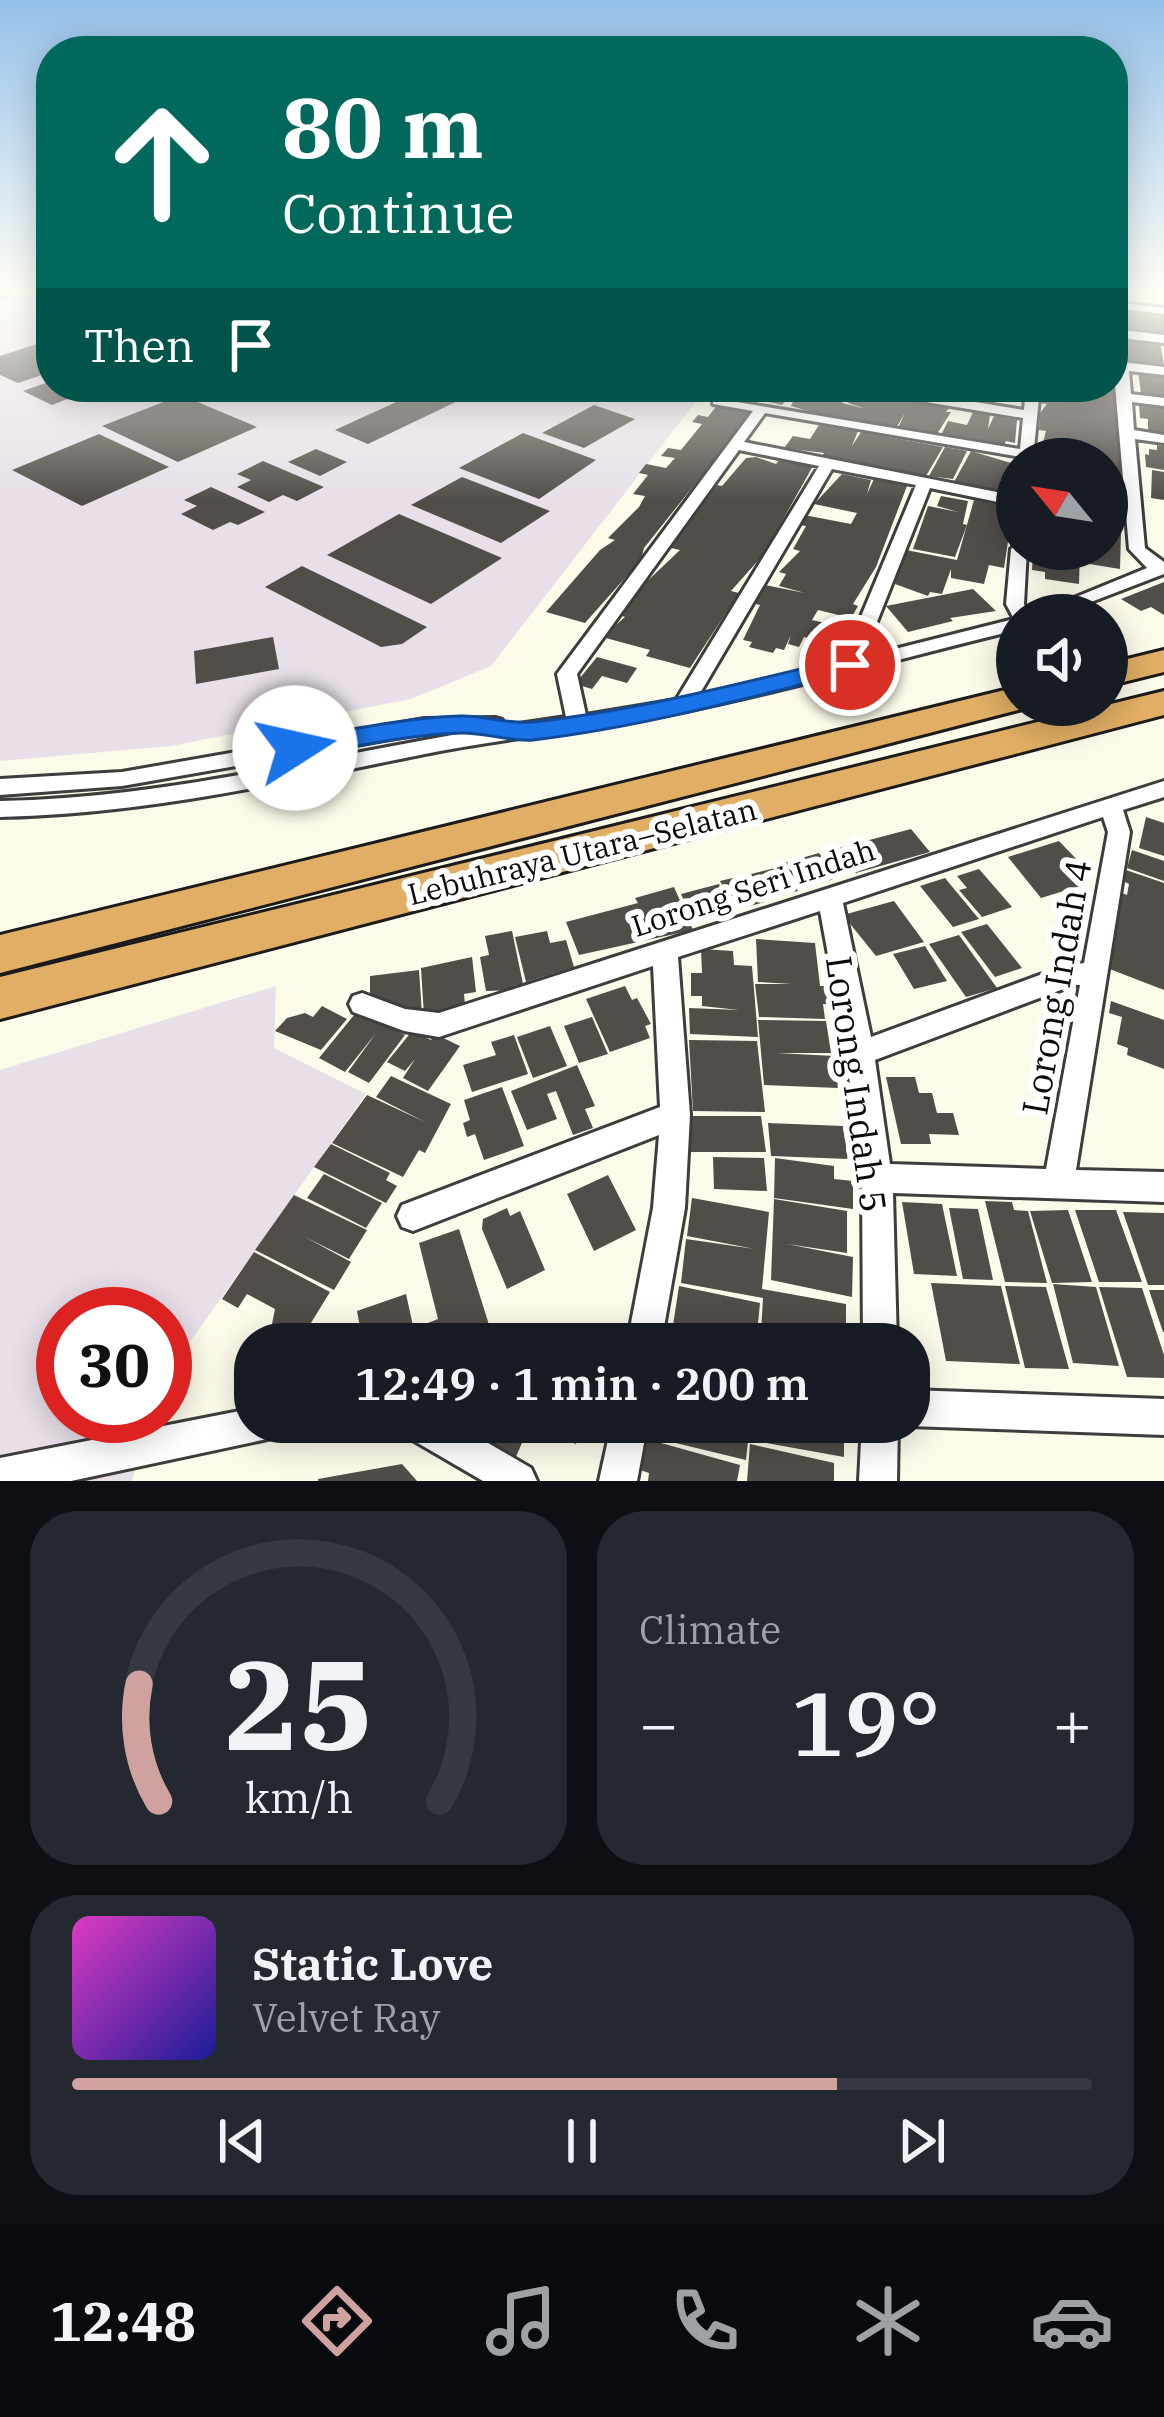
<!DOCTYPE html>
<html lang="en">
<head>
<meta charset="utf-8">
<style>
	body { margin:0; font-family:"IBM Plex Serif",serif; background:#242831; color:#f1f3f6; height:100vh; display:flex; flex-direction:column; font-size:45px; white-space:nowrap }
	* { box-sizing:border-box; margin:0 }
	p { font-size:39px; color:#9ea1a6 }
	.icon { flex:none; width:66px; height:66px; fill:none; stroke:currentColor; stroke-width:2; stroke-linecap:round; stroke-linejoin:round }
	.map { position:relative; height:1481px; overflow:hidden }
	.panel { display:flex; flex-direction:column; gap:30px; padding:30px; background:#0d0f14; flex:1 }
	.panel>* { flex:none }
	.hud { position:absolute; left:36px; top:36px; width:1092px; height:366px; border-radius:48px; box-shadow:0 6px 30px #0003; background:#00695c; color:#fff; overflow:hidden }
	.needle { width:78px; rotate:300deg }
	.tools { position:absolute; left:996px; top:438px; display:grid; gap:24px }
	.tools a { display:grid; place-items:center; width:132px; height:132px; border-radius:50%; background:#171b24; box-shadow:0 6px 30px #0003; font-size:60px }
	.speed { position:absolute; left:36px; top:1287px; display:flex; gap:24px; font-size:60px; font-weight:700; text-align:center }
	.speed>* { display:grid; place-content:center; width:156px; height:156px; border-radius:50%; background:#171b24; box-shadow:0 6px 30px #0003; line-height:1 }
	.speed .limit { border:18px solid #d22; background:#fff; color:#111 }
	.pin { position:absolute; display:grid; place-items:center; width:102px; height:102px; color:#fff; margin:-51px; border:6px solid #fff; border-radius:50%; box-shadow:0 3px 12px #0007 }
	.me { position:absolute; width:132px; margin:-66px; rotate:80deg; stroke-linejoin:round; filter:drop-shadow(0 0 9px #0008) }
	.turn { display:flex; align-items:center; gap:42px; height:252px; padding:0 48px; font-size:54px }
	.turn .icon { width:156px; height:156px; stroke-width:2.5 }
	.turn b { display:block; font-size:84px; line-height:102px }
	.then { display:flex; align-items:center; height:114px; padding:0 48px; background:#0003; gap:24px; font-size:45px }
	.big { font-size:90px; font-weight:600; line-height:1.1 }
	.panel .widget { flex:1; display:flex; flex-direction:column; justify-content:center; gap:18px; min-width:0; padding:0 42px; border-radius:48px; background:#242831 }
	.panel .dial { align-items:center; gap:0 }
	.dial svg { height:312px; overflow:visible; fill:none; stroke:#363941; stroke-width:7; stroke-linecap:round; text-anchor:middle }
	.dial text { fill:#f1f3f6; stroke:none }
	.song { display:flex; align-items:center; gap:36px }
	.cover { width:144px; height:144px; border-radius:18px; background:linear-gradient(135deg,hsl(310 70% 55%),hsl(240 70% 35%)) }
	.played { height:12px; border-radius:6px; background:linear-gradient(90deg,#cfa2a0 75%,#363941 75%) }
	.keys { display:flex; justify-content:space-around; direction:ltr }
	.heat { display:flex; justify-content:space-between; align-items:center; font-size:66px; direction:ltr }
	.panel .tiles { flex:1; display:grid; gap:30px; grid-template-columns:1fr 1fr }
	.widget:last-child { grid-column:span 2 }
	.trip { position:absolute; left:234px; top:1323px; width:696px; height:120px; border-radius:48px; background:#171b24; box-shadow:0 6px 30px #0003; font-weight:600; line-height:120px; text-align:center }
	.tabs { display:flex; height:192px; justify-content:space-around; align-items:center; background:#090b0e; color:#9ea1a6 }
	.tabs .icon { width:84px; height:84px }
	.tabs .current { color:#cfa2a0 }
	.tabs b { font-size:54px; color:#f1f3f6 }
	.map>svg:first-child { display:block }
	.industrial { fill:#e8dfe8 }
	.building { fill:#514d48 }
	.lines { fill:none; stroke-linecap:round; stroke-linejoin:round }
	.minor-casing { stroke:#3d3d3d; stroke-width:6 }
	.motorway-casing { stroke:#1b1b1b; stroke-width:6 }
	.minor { fill:#fff; fill-rule:evenodd }
	.motorway { fill:#e0ae64; fill-rule:evenodd }
	.route { fill:#1a73e8; stroke:#114b97; stroke-width:3 }
	.labels { text-anchor:middle; dominant-baseline:central; stroke-width:12; stroke-linejoin:round; paint-order:stroke }
	.street-label { font-size:30px; fill:#0a0a0a; stroke:#fff }
	.near-street-label { font-size:36px; fill:#0a0a0a; stroke:#fff }
</style>
</head>
<body>
<div class="map">
<svg width="1164" height="1481" viewBox="0 0 1164 1481">
	<rect width="100%" height="100%" fill="#fcfbea"/>
	<g class="industrial">
		<path d="M26,293H51V387H707L491,666L411,699L171,746L0,761V300Z"/>
		<path d="M276,986L274,1048L366,1094L165,1377V1314H63V1416H147L132,1481H0V1070Z"/>
	</g>
	<g class="building">
		<path d="M1116,310L1164,317V336L1113,330Z"/>
		<path d="M1124,338L1160,342L1164,365L1126,360Z"/>
		<path d="M43,342L51,345V372L18,383L0,375V356Z"/>
		<path d="M1138,370L1164,373V397L1141,394Z"/>
		<path d="M1113,373L1123,460L1120,569L1083,563V549H1107V459H1039L1046,431L1039,430L1040,413L1047,404L1040,403L1041,387L1081,388L1083,396L1084,387H1113Z"/>
		<path d="M51,381V387H98L52,405L23,391Z"/>
		<path d="M429,387L468,396L368,444L335,430Z"/>
		<path d="M720,387L726,388L796,387L782,405L764,401L771,390L761,402L713,395Z"/>
		<path d="M800,387L852,390L842,403L866,409L848,403L857,391L949,408L946,412H951L937,434L898,428L905,413L896,428L836,419L791,406Z"/>
		<path d="M942,387H997L969,398Z"/>
		<path d="M181,395L257,427L178,462L102,426Z"/>
		<path d="M718,404L754,410L644,548L641,560L585,623L546,612L600,550L615,540L608,538L639,507L645,496L633,494L648,475L639,473L646,464L666,468L675,458L661,456L668,448L681,450L702,424L692,422L698,415L708,417Z"/>
		<path d="M1139,404L1164,408V434L1148,432V419L1140,418Z"/>
		<path d="M594,405L635,419L584,448L542,433Z"/>
		<path d="M973,412L990,415L988,429L994,416L1017,420L1015,443L1006,441L1003,447L941,435L948,421L967,425Z"/>
		<path d="M819,425L858,431L852,446L861,432L943,447L926,476L820,460L824,453L784,448L793,436L810,439Z"/>
		<path d="M523,433L596,460L539,499L459,468Z"/>
		<path d="M99,434L169,467L82,506L12,470Z"/>
		<path d="M1157,445L1164,446V470L1146,467L1145,454L1149,455V449L1157,450Z"/>
		<path d="M945,447L967,451L953,479L929,476Z"/>
		<path d="M316,449L347,462L320,476L288,462Z"/>
		<path d="M971,451L1011,463L1000,481L1016,485L1012,494L954,482Z"/>
		<path d="M756,457L776,464L780,459L813,466L763,555L731,591L739,593L690,668L646,656L650,650L602,637L625,617L619,615L639,589L680,550L671,548L717,485L722,486L746,458Z"/>
		<path d="M263,461L324,487L297,501L283,495L269,502L237,487L251,480L237,474Z"/>
		<path d="M1152,470L1164,472V500L1151,498Z"/>
		<path d="M842,474L871,480L867,494L874,479L907,486L876,567L853,604L858,606L851,618L818,610L812,620L842,627L833,645L804,637L799,647L788,644L791,635L784,650L776,648L773,653L749,647L752,642L743,640L760,605L752,603L765,585L805,593L779,586L786,574L779,572L800,551L793,549L806,526L799,525L804,515L851,524L857,513L814,504Z"/>
		<path d="M462,477L550,511L501,543L411,505Z"/>
		<path d="M211,487L265,512L238,525L230,522L213,530L181,514L197,506L184,500Z"/>
		<path d="M941,496L968,501L963,524L967,525L955,557L913,549L928,506L958,512L937,506Z"/>
		<path d="M974,500L1013,508L1004,568L989,565L984,584L951,578V569L942,594L930,592L928,596L895,584L906,550L957,560Z"/>
		<path d="M399,514L502,558L431,604L327,555Z"/>
		<path d="M1033,549H1080L1079,584L1045,579V572L1032,570Z"/>
		<path d="M302,566L427,627L402,644L381,647L265,587Z"/>
		<path d="M1164,582V615L1151,607L1141,611L1121,599Z"/>
		<path d="M973,589L996,611L950,618L953,621L908,632L886,606Z"/>
		<path d="M273,637L279,669L196,684L194,651Z"/>
		<path d="M597,657L637,668L627,683L602,676L592,689L575,684Z"/>
		<path d="M1146,817L1164,823V856L1139,848Z"/>
		<path d="M911,829L930,852L856,873L839,848Z"/>
		<path d="M1059,841L1083,866L1067,871L1080,886L1041,898L1008,857Z"/>
		<path d="M1132,850L1164,861V881L1127,868Z"/>
		<path d="M819,853L837,878L802,889L784,863Z"/>
		<path d="M783,866L798,891L767,899L751,874Z"/>
		<path d="M979,869L1012,907L982,917L959,890L967,888L957,876Z"/>
		<path d="M1126,870L1164,883V990L1107,968L1122,893L1127,895L1129,884L1123,881Z"/>
		<path d="M749,874L765,902L735,910L720,881Z"/>
		<path d="M945,878L979,919L953,927L920,886Z"/>
		<path d="M719,884L733,913L709,918L703,906L707,918L693,921L681,894Z"/>
		<path d="M674,887L693,930L579,955L566,922L638,903L635,898Z"/>
		<path d="M894,901L924,942L876,956L843,915Z"/>
		<path d="M987,924L1022,968L995,977L961,932Z"/>
		<path d="M512,931L523,984L513,986L515,990L486,991L480,957L489,955L485,936Z"/>
		<path d="M547,931L550,943L566,940L574,967L526,982L515,937Z"/>
		<path d="M959,935L997,988L966,997L929,944Z"/>
		<path d="M756,939L815,943L820,986H826L829,1004H823L825,1019L759,1017L755,984H792L758,982Z"/>
		<path d="M925,946L947,981L914,989L893,954Z"/>
		<path d="M701,949L733,951L734,965L752,966L758,1037L690,1034L689,1008L739,1010L702,1006V996H691V973H702Z"/>
		<path d="M472,957L476,992L464,994L465,1005L424,1015L421,968Z"/>
		<path d="M419,970L422,1015L370,1002V976Z"/>
		<path d="M625,986L632,1000L637,998L651,1024L645,1026L650,1038L610,1052L586,999Z"/>
		<path d="M1111,1001L1164,1020V1069L1127,1055L1128,1048L1117,1044L1122,1017L1109,1013Z"/>
		<path d="M363,1004L389,1017L383,1024L405,1035L369,1083L348,1072L376,1033L345,1072L319,1058Z"/>
		<path d="M322,1006L347,1019L321,1050L275,1031L287,1018L305,1013L313,1017Z"/>
		<path d="M592,1017L608,1054L579,1063L564,1026Z"/>
		<path d="M758,1020L826,1021L831,1053H777L834,1056L838,1088L764,1085Z"/>
		<path d="M550,1026L567,1066L533,1078L517,1037Z"/>
		<path d="M412,1031L431,1040L435,1034L460,1046L428,1091L403,1078L415,1059L405,1071L387,1062Z"/>
		<path d="M514,1035L528,1074L472,1092L463,1065L496,1055L491,1042Z"/>
		<path d="M689,1040L757,1041L765,1112L693,1111Z"/>
		<path d="M577,1065L595,1106L585,1109L593,1128L573,1135L556,1091L547,1094L557,1119L527,1130L511,1091Z"/>
		<path d="M391,1076L451,1104L425,1153L419,1150L403,1177L332,1143L367,1095L425,1122L376,1097Z"/>
		<path d="M886,1077H915L919,1093H932L937,1113H953L959,1135L929,1134L931,1144H901Z"/>
		<path d="M502,1087L524,1146L484,1160L475,1134L467,1137L463,1123L470,1120L464,1100Z"/>
		<path d="M680,1116H761L766,1152H683Z"/>
		<path d="M768,1123L843,1126L848,1159L771,1156Z"/>
		<path d="M331,1144L390,1173L386,1180L397,1186L386,1203L314,1167Z"/>
		<path d="M713,1157L764,1158L767,1191L714,1189Z"/>
		<path d="M775,1158L834,1166V1179L853,1181V1209L774,1198Z"/>
		<path d="M324,1174L382,1203L366,1228L307,1198Z"/>
		<path d="M608,1175L636,1230L594,1251L567,1194Z"/>
		<path d="M294,1195L367,1230L349,1259L305,1237L351,1262L334,1290L255,1250Z"/>
		<path d="M692,1198L769,1212L762,1289L846,1304V1344L761,1333L763,1298L681,1283L686,1239L755,1249L687,1236Z"/>
		<path d="M774,1199L847,1211V1253L787,1244L853,1257L852,1297L771,1280Z"/>
		<path d="M985,1201L1012,1202L1014,1210L1028,1211L1047,1283L1005,1282Z"/>
		<path d="M902,1202L942,1204L957,1276L914,1274Z"/>
		<path d="M507,1208L510,1216L520,1211L545,1270L507,1289L482,1229L483,1219Z"/>
		<path d="M949,1208L978,1209L993,1280L963,1279Z"/>
		<path d="M1068,1210L1092,1282L1052,1283L1030,1211Z"/>
		<path d="M1075,1210H1116L1142,1282H1099Z"/>
		<path d="M1123,1212L1164,1213V1285H1148Z"/>
		<path d="M459,1229L495,1344H374L438,1319L419,1243Z"/>
		<path d="M254,1252L330,1292L298,1344H268L275,1309L247,1294L238,1308L222,1299Z"/>
		<path d="M931,1283L1001,1286L1020,1364L946,1361Z"/>
		<path d="M1053,1284L1096,1287L1119,1366L1073,1363Z"/>
		<path d="M679,1286L760,1303L756,1344H726L672,1332Z"/>
		<path d="M1005,1286L1046,1287L1069,1369L1025,1368Z"/>
		<path d="M1099,1287L1142,1288L1164,1355V1378L1127,1377Z"/>
		<path d="M1149,1290H1164V1332H1163Z"/>
		<path d="M406,1294L413,1326L363,1344L357,1311Z"/>
		<path d="M476,1422H531L515,1459L470,1436Z"/>
		<path d="M537,1422H583L576,1444L535,1427Z"/>
		<path d="M658,1422H750L746,1460L655,1438Z"/>
		<path d="M751,1422H844V1457L750,1440Z"/>
		<path d="M643,1438L740,1465L737,1481H648L649,1473L637,1469Z"/>
		<path d="M750,1444L834,1463V1481H747Z"/>
		<path d="M402,1464L417,1481H318V1479Z"/>
	</g>
	<g class="lines">
		<defs>
			<g id="minor">
				<path d="M0,293H7L0,297Z"/>
				<path d="M1113,302L1164,308V314L1113,308Z"/>
				<path d="M1113,329L1164,335V343L1113,337Z"/>
				<path d="M1113,361L1164,367V375L1129,371L1131,394L1164,398V406L1132,402L1134,430L1164,435V443L1135,439L1145,548L1164,562V574L1057,615H1032L1147,568L1129,549Z"/>
				<path d="M853,387H884L1024,410L1026,387H1040L1033,459L765,413L744,442L1017,496V506L930,488L863,657L1014,619L1006,604L1011,549L1017,544V549H1027L1024,604L1029,615H1017V630C905,657 794,689 681,712C601,728 521,736 440,751C293,780 150,814 0,817V801C160,798 312,759 469,732L424,733L122,786L0,795V779L122,772L424,719L495,718L502,720L504,726L566,717L557,674L753,411L713,404V398L1020,449L1023,418L860,391ZM739,450L819,466L676,700L586,715L577,674ZM832,469L916,485L842,662L699,695Z"/>
				<path d="M1164,781V797L1123,810L1130,832L1076,1170L1164,1172V1202L893,1193L897,1344H863L862,1178L846,1053L820,911L678,957L690,1115L685,1208L661,1344H627L653,1208L659,1135L413,1231L402,1227L397,1216L402,1205L660,1107L653,966L439,1037L404,1031L353,1012L349,1004L353,996L362,993L405,1009L439,1013ZM1103,817L1108,832L1084,963L1064,966L871,1037L843,903ZM1074,985H1080L1046,1169L890,1164L875,1060Z"/>
				<path d="M909,1390L1164,1399V1435L909,1426L900,1422H909Z"/>
				<path d="M255,1408V1422H291L286,1435L71,1481H0V1458Z"/>
				<path d="M399,1422H452L531,1468L537,1481H483L404,1435Z"/>
				<path d="M612,1422H648L637,1481H599Z"/>
				<path d="M862,1422H898L897,1481H859Z"/>
			</g>
			<g id="motorway">
				<path d="M1164,650V672L1107,686V664Z"/>
				<path d="M1017,687V705L1030,707L0,973V935Z"/>
				<path d="M1164,691V715L0,1019V977Z"/>
			</g>
		</defs>
		<use href="#minor" class="minor-casing"/>
		<use href="#motorway" class="motorway-casing"/>
		<use href="#minor" class="minor"/>
		<use href="#motorway" class="motorway"/>
	</g>
	<linearGradient id="sky" x2="0" y2="1"><stop stop-color="#94c0ea"/><stop offset="0.58" stop-color="#fefdf6"/><stop offset="1" stop-color="#fefdf6" stop-opacity="0"/></linearGradient>
	<rect width="1164" height="501" fill="url(#sky)"/>
	<path class="route" d="M850,657L859,659L863,665L859,670C752,697 643,727 533,740C510,742 484,732 460,733C404,735 349,748 295,758L281,748L295,739C349,730 404,718 460,716C484,715 509,725 533,722C640,710 746,682 850,657Z"/>
	<g class="labels">
		<g class="street-label">
			<text transform="translate(582 851) rotate(-14)">Lebuhraya Utara–Selatan</text>
			<text transform="translate(753 887) rotate(-18)">Lorong Seri Indah</text>
		</g>
		<g class="near-street-label">
			<text transform="translate(1056 987) rotate(-80)">Lorong Indah 4</text>
			<text transform="translate(857 1084) rotate(82)">Lorong Indah 5</text>
		</g>
	</g>
</svg>
<div class="tools">
<a><svg class="needle" viewBox="-14 -14 28 28"><path d="M0-13l5 13h-10z" fill="#e53935"/><path d="M0 13l5-13h-10z" fill="#9ea1a6"/></svg></a>
<a><svg class="icon" aria-label="sound" viewBox="0 0 24 24"><path d="M4 9h4l5-4v14l-5-4H4zM17 9q2 3 0 6"/></svg></a>
</div>
<div class="speed"><div class="limit">30</div></div>
<div class="pin" style="left:850px;top:665px;background:#d93025"><svg class="icon" aria-label="arrive" viewBox="0 0 24 24"><path d="M6 21V4h12l-3 4 3 4H6"/></svg></div>
<svg class="me" style="left:295px;top:748px" viewBox="-20 -20 40 40"><circle r="19" fill="#fff"/><path d="M0-13L10 11 0 6-10 11z" fill="#1a73e8"/></svg>
<div class="trip">12:49 · 1 min · 200 m</div>
<div class="hud">
<div class="turn"><svg class="icon" aria-label="ahead" viewBox="0 0 24 24"><path d="M12 20V5M6 11l6-6 6 6"/></svg><div><b>80 m</b>Continue</div></div>
<div class="then">Then<svg class="icon" aria-label="arrive" viewBox="0 0 24 24"><path d="M6 21V4h12l-3 4 3 4H6"/></svg></div>
</div>
</div>
<section class="panel">
<div class="tiles">
<div class="widget dial"><svg viewBox="0 0 100 80">
<path d="M14 69A42 42 0 1 1 86 69"/>
<path d="M14 69A42 42 0 0 1 9 39" stroke="#cfa2a0"/>
<text x="50" y="56" font-size="32" font-weight="700">25</text>
<text x="50" y="72" font-size="11">km/h</text>
</svg></div>
<div class="widget"><p>Climate</p>
<div class="heat"><a>−</a><b class="big">19°</b><a>+</a></div>
</div>
<div class="widget">
<div class="song"><i class="cover"></i><div><b>Static Love</b><p>Velvet Ray</p></div></div>
<div class="played"></div>
<div class="keys"><svg class="icon" aria-label="previous" viewBox="0 0 24 24"><path d="M18 5L8 12l10 7zM5 5v14"/></svg><svg class="icon" aria-label="pause" viewBox="0 0 24 24"><path d="M8 5v14M16 5v14"/></svg><svg class="icon" aria-label="next" viewBox="0 0 24 24"><path d="M6 5l10 7-10 7zM19 5v14"/></svg></div>
</div>
</div>
</section>
<nav class="tabs">
<b>12:48</b>
<svg class="icon current" aria-label="directions" viewBox="0 0 24 24"><path d="M12 3l9 9-9 9-9-9zM9 14v-3h6M13 9l2 2-2 2"/></svg>
<svg class="icon" aria-label="music" viewBox="0 0 24 24"><path d="M9 18V5l10-2v13"/><circle cx="6" cy="18" r="3"/><circle cx="16" cy="16" r="3"/></svg>
<svg class="icon" aria-label="phone" viewBox="0 0 24 24"><path d="M5 4h4l2 5-3 2q2 4 5 5l2-3 5 2v4C11 20 4 13 5 4z"/></svg>
<svg class="icon" aria-label="climate" viewBox="0 0 24 24"><path d="M12 3v18M4 7l16 10M4 17L20 7"/></svg>
<svg class="icon" aria-label="car" viewBox="0 0 24 24"><path d="M5 17H2v-5l4-1 3-4h7l3 4 3 1v5h-3M9 17h6M6 11h13"/><circle cx="7" cy="17" r="2"/><circle cx="17" cy="17" r="2"/></svg>
</nav>
</body>
</html>
